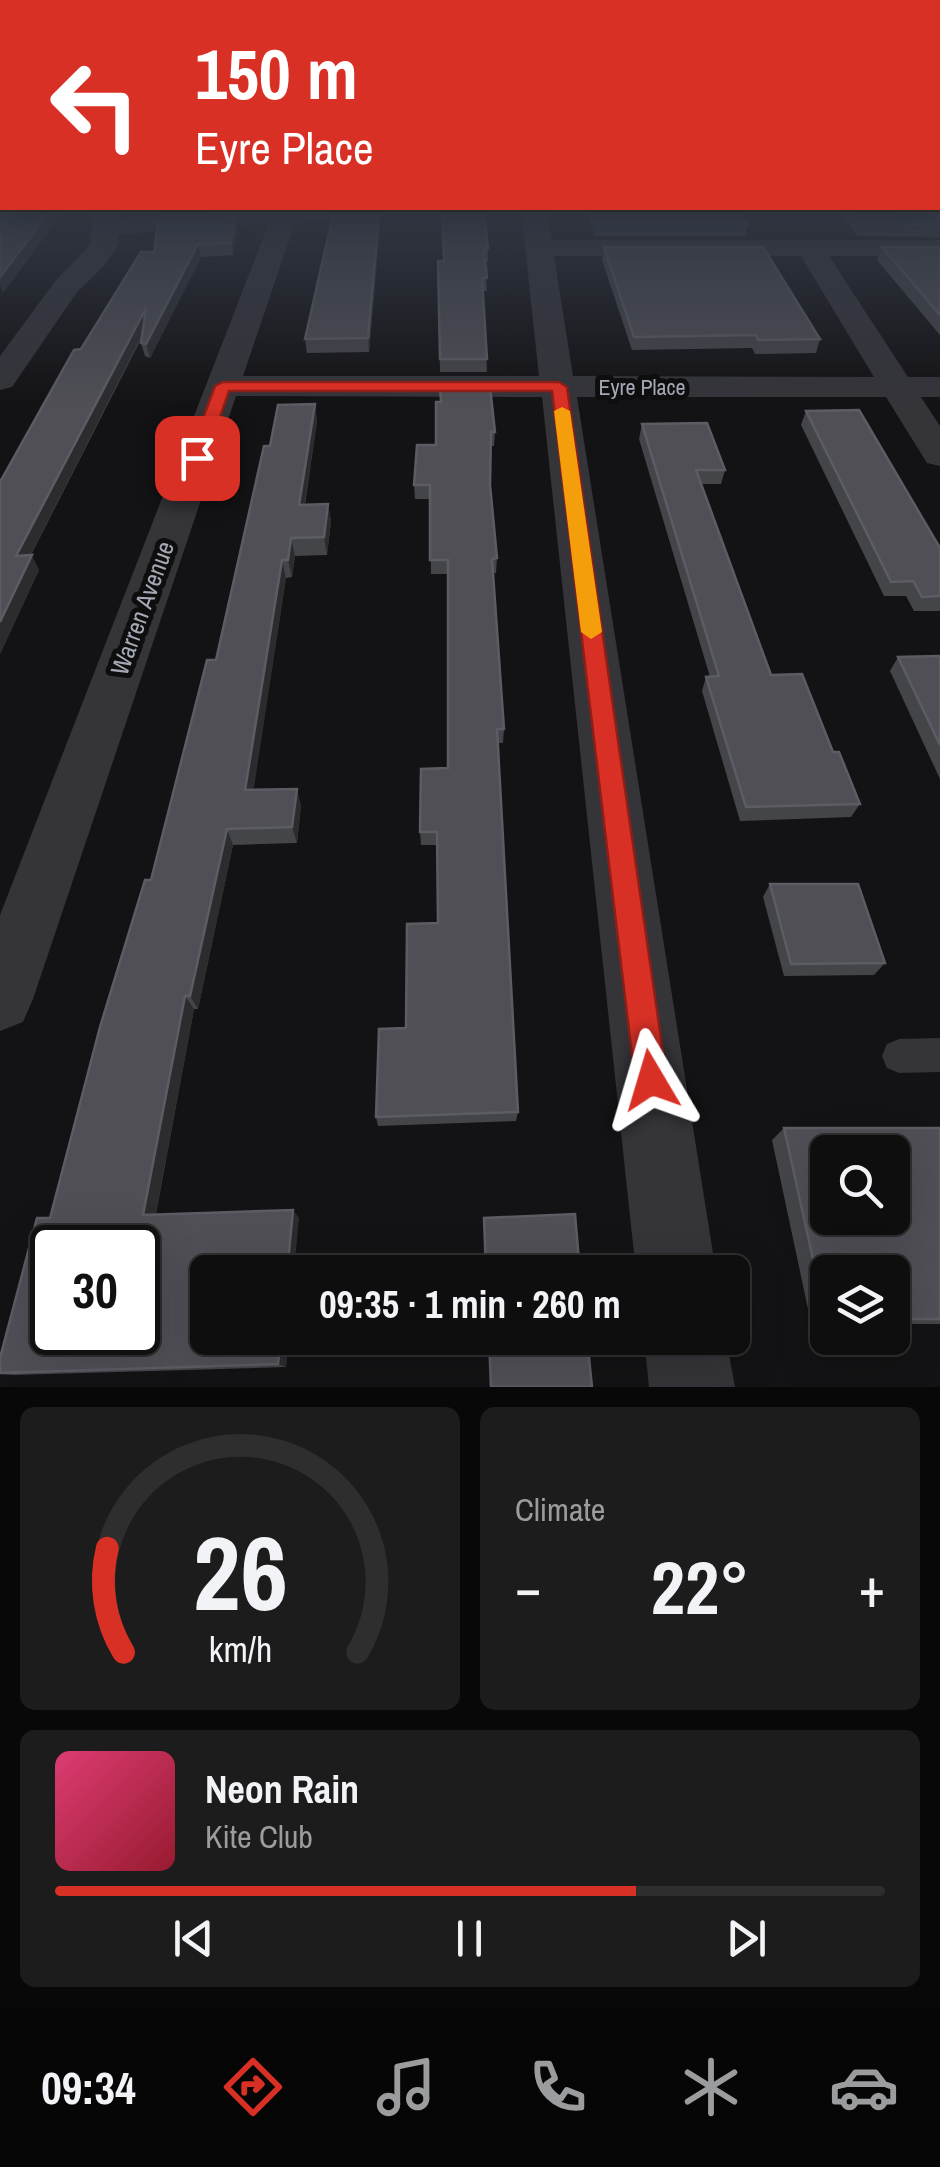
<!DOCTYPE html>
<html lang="en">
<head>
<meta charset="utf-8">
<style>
	body { margin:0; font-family:"Archivo Narrow",sans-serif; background:#1c1c1d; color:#f1f3f6; height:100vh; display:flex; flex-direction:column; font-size:38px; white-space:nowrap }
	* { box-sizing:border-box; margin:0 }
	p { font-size:32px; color:#9b9c9e }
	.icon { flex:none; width:55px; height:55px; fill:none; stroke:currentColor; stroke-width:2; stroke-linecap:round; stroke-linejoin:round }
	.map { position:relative; height:1387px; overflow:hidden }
	.panel { display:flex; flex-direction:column; gap:20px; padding:20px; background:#080808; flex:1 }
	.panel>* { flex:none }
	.banner { position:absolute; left:0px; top:0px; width:940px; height:210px; box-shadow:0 10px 40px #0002,0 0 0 2px #2e2e2f; background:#d93025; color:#fff; overflow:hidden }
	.fabs { position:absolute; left:810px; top:1135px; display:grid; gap:20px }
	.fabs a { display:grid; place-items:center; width:100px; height:100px; border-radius:15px; background:#0e0e0f; box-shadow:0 10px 40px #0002,0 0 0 2px #2e2e2f; font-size:50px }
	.speed { position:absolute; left:30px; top:1225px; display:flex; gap:20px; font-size:50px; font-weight:700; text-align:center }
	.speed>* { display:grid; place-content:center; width:130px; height:130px; border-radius:50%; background:#0e0e0f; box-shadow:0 10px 40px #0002,0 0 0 2px #2e2e2f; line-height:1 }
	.speed .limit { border:5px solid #111; border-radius:15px; background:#fff; color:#111 }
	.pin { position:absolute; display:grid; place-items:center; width:85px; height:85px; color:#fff; margin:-42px; border-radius:20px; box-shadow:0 5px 15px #0006 }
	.me { position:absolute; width:110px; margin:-55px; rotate:353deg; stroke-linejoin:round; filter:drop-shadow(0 0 8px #0008) }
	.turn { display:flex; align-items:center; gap:35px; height:210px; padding:0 30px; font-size:45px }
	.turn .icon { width:130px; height:130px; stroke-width:2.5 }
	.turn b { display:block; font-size:70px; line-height:85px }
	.big { font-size:75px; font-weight:700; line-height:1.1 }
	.panel .card { flex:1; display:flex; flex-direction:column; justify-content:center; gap:15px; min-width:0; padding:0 35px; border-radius:15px; background:#1c1c1d }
	.panel .dial { align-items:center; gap:0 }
	.dial svg { height:260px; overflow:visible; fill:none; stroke:#2e2e2f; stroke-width:7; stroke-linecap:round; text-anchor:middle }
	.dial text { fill:#f1f3f6; stroke:none }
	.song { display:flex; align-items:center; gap:30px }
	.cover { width:120px; height:120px; border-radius:15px; background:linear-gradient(135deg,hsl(340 70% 55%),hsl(350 70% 35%)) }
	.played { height:10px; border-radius:5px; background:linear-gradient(90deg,#d93025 70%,#2e2e2f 70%) }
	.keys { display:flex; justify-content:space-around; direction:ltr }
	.heat { display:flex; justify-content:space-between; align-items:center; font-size:55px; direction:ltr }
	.panel .tiles { flex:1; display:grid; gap:20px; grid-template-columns:1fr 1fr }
	.card:last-child { grid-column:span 2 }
	.trip { position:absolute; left:190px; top:1255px; width:560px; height:100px; border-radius:15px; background:#0e0e0f; box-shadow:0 10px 40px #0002,0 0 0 2px #2e2e2f; font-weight:700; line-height:100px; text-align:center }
	.tab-bar { display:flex; height:160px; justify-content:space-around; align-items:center; background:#060606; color:#9b9c9e }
	.tab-bar .icon { width:70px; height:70px }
	.tab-bar .selected { color:#d93025 }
	.tab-bar b { font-size:45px; color:#f1f3f6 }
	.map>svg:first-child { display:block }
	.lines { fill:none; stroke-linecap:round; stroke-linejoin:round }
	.service { fill:#343439; fill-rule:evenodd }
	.minor { fill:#343439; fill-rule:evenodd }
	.wall { fill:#444549 }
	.shaded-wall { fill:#2c2c2f }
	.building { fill:#4f4f55; stroke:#5c5d64; stroke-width:2.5; fill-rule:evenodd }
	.route { fill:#d93025; stroke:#8d1f18; stroke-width:2.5 }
	.slow { fill:#f59e0b }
	.labels { text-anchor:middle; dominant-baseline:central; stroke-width:10; stroke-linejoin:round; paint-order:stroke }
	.far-street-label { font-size:22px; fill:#a4a9b5; stroke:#0e0e0f }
	.street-label { font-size:25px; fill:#a4a9b5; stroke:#0e0e0f }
</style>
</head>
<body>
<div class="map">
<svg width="940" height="1387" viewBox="0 0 940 1387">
	<rect width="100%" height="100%" fill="#131214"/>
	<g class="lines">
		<path class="service" d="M940,1038V1072L899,1073L887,1068L882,1056L887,1044L899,1039Z"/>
		<g class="minor">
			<path d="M93,209H119L118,218L248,209H378L366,217L295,222L243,376H539L521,209H547L552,240H940V256H829L908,377H940V397H921L940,426V466L927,463L886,397H577L716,1272H636L542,397L236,396L33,999L23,1022L0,1031V915L269,223L118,234V245L103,267L77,292L12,387L0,390V356L56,280L90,245ZM554,256H801L874,377L573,376Z"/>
			<path d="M644,1338H726L735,1387H649Z"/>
		</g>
	</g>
	<g class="wall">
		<path d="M590,209L748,224L745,236H595L589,220Z"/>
		<path d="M844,209H940V237L858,236L842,217Z"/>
		<path d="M236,217L238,229L233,255L201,257L150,358L145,356L141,343L142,337L31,555L39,570L0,654V482L81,349L154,252Z"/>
		<path d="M380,227L369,352L307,353L305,339Z"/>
		<path d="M604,247L820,339L816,353L755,354L752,348L632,350L602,260Z"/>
		<path d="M882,247H940V335L877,260Z"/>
		<path d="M488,249V262H485L487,291H483L487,372H440L438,261Z"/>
		<path d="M315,404L317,421L305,505L328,504L331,521L327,555L295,556L292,577L286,578L253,790L301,805L297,843L233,845L198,1009H194L156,1214L299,1218L208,1338H288L286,1367L14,1375L0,1374L50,1218L216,660L270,446Z"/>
		<path d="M806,411L940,548V611H914L906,596H884L801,425Z"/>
		<path d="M642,424L725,470L721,484H701L771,675L833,752L860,804L851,817L740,821L702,691L706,677H710L639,439Z"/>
		<path d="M495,432L494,446H491L490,485L497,558L496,573H493L504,729L503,743H497L518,1112L516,1121L378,1126L376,1117L438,923L437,845H421L420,832L448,768V574H431L430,499H415L414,485L436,445Z"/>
		<path d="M940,656V779L890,671L898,657Z"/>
		<path d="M770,884L885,963L874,975L784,976L763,897Z"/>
		<path d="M784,1128H940V1324H892V1272H828V1323H811L772,1140Z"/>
	</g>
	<g class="shaded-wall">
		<path d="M52,209H57L60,217L3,293L0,286V277Z"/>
		<path d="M379,215L380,227L369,352L368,338Z"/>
		<path d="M236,217L238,229L233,255L231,243Z"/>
		<path d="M198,244L201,257L150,358L146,344Z"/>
		<path d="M146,308L149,321L23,570L16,556Z"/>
		<path d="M315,404L317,421L302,522L299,505Z"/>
		<path d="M328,504L331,521L327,555L324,537Z"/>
		<path d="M291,538L295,556L292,577L288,560Z"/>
		<path d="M32,555L39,570L0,654V622Z"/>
		<path d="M282,560L286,578L251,807L245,790Z"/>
		<path d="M297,789L301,805L297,843L292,827Z"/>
		<path d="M227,829L233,845L198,1009L190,996Z"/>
		<path d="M185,996L194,1009L154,1223L143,1215Z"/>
		<path d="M293,1210L299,1218L294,1272H287Z"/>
		<path d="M281,1338H288L286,1367L278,1364Z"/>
	</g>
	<g class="building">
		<path d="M0,209H52L0,277Z"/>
		<path d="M442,209H484L488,249H484L487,278H482L487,359H440L438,261H444Z"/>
		<path d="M591,209H739L748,224H596Z"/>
		<path d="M849,209H940V225L862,224Z"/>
		<path d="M333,215H379L368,338L305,339Z"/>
		<path d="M236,217L231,243L198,244L146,344L141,343L146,308L16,556L32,555L0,622V482L74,350L81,349L141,252H154L158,222Z"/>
		<path d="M604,247H763L820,339L758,340L756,335L634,337Z"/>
		<path d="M882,247H940V315Z"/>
		<path d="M440,386L490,387L495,432H491L490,485L497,558L492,559L504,729H497L518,1112L376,1117L379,1029L406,1028L407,924L438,923L437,832H420L421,769L448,768V560H430V485H414L417,445H436V402H441Z"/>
		<path d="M315,404L299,505L328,504L324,537L291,538L288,560H282L245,790L297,789L292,827L227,829L190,996H185L143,1215L293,1210L287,1272H208V1338H281L278,1364L0,1373V1358L37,1218H50L100,1027L145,880H151L207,660H216L264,446H270L278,405ZM52,1248H138V1332H52Z"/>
		<path d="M859,410L940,548V596L922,597L913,581L891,582L806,411Z"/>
		<path d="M707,423L725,470H696L771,675L802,674L833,752H839L860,804L746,807L706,677L719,676L642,424Z"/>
		<path d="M940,656V745L898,657Z"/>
		<path d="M770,884H858L885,963L791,964Z"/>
		<path d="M784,1128H940V1319H892V1272H828V1318H826ZM828,1152H892V1218H828Z"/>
		<path d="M575,1214L580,1272H486L484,1218Z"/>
		<path d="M489,1338H587L592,1387H491Z"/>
	</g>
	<linearGradient id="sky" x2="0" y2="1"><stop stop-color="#0a0a0b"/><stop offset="0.52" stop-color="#333945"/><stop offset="1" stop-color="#333945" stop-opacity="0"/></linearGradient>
	<rect width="940" height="404" fill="url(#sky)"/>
	<path class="route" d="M559,382L567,387L667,1080L662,1091L651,1096L640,1091L635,1080L552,391H229L206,458L197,464L188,458L215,386L223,382Z"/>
	<path class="slow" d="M562,407L570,411L602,632L591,639L581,632L554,411Z"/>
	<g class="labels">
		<g class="far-street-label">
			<text x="642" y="387">Eyre Place</text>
		</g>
		<g class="street-label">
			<text transform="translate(142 608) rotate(-70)">Warren Avenue</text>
		</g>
	</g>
</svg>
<div class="fabs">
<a><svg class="icon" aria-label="search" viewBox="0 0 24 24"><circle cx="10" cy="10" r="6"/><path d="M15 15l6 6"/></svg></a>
<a><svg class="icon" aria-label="layers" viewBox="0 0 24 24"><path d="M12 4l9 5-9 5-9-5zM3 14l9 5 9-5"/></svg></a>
</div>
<div class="speed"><div class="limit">30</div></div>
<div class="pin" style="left:197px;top:458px;background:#d93025"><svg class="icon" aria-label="arrive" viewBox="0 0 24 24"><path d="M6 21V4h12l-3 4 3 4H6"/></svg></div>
<svg class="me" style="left:651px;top:1080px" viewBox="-20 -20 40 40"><path d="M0-17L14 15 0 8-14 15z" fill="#d93025" stroke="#fff" stroke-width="4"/></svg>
<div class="trip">09:35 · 1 min · 260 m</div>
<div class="banner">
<div class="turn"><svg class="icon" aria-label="left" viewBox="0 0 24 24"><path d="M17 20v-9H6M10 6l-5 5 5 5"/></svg><div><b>150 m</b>Eyre Place</div></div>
</div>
</div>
<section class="panel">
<div class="tiles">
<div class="card dial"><svg viewBox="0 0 100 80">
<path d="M14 69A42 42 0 1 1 86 69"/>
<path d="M14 69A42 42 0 0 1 9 37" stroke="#d93025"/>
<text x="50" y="56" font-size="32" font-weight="700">26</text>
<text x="50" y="72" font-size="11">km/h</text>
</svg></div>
<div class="card"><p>Climate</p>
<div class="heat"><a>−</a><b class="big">22°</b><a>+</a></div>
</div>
<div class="card">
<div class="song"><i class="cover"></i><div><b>Neon Rain</b><p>Kite Club</p></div></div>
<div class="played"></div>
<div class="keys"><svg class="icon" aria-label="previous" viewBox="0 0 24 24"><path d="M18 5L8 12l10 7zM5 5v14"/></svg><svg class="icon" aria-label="pause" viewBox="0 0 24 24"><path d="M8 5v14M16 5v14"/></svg><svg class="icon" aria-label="next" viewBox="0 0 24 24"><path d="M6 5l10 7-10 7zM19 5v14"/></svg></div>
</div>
</div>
</section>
<nav class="tab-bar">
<b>09:34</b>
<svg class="icon selected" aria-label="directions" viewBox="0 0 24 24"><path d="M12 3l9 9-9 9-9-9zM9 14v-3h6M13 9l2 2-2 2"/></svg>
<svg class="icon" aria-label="music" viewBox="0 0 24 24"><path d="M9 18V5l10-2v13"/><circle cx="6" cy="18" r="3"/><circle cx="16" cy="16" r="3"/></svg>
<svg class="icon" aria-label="phone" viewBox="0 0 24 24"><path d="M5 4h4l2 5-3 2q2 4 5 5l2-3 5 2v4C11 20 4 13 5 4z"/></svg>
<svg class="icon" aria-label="climate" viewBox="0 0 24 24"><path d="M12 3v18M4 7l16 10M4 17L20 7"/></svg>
<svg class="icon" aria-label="car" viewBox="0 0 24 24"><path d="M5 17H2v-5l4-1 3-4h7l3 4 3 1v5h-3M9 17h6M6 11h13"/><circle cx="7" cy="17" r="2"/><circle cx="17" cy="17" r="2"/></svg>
</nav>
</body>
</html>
